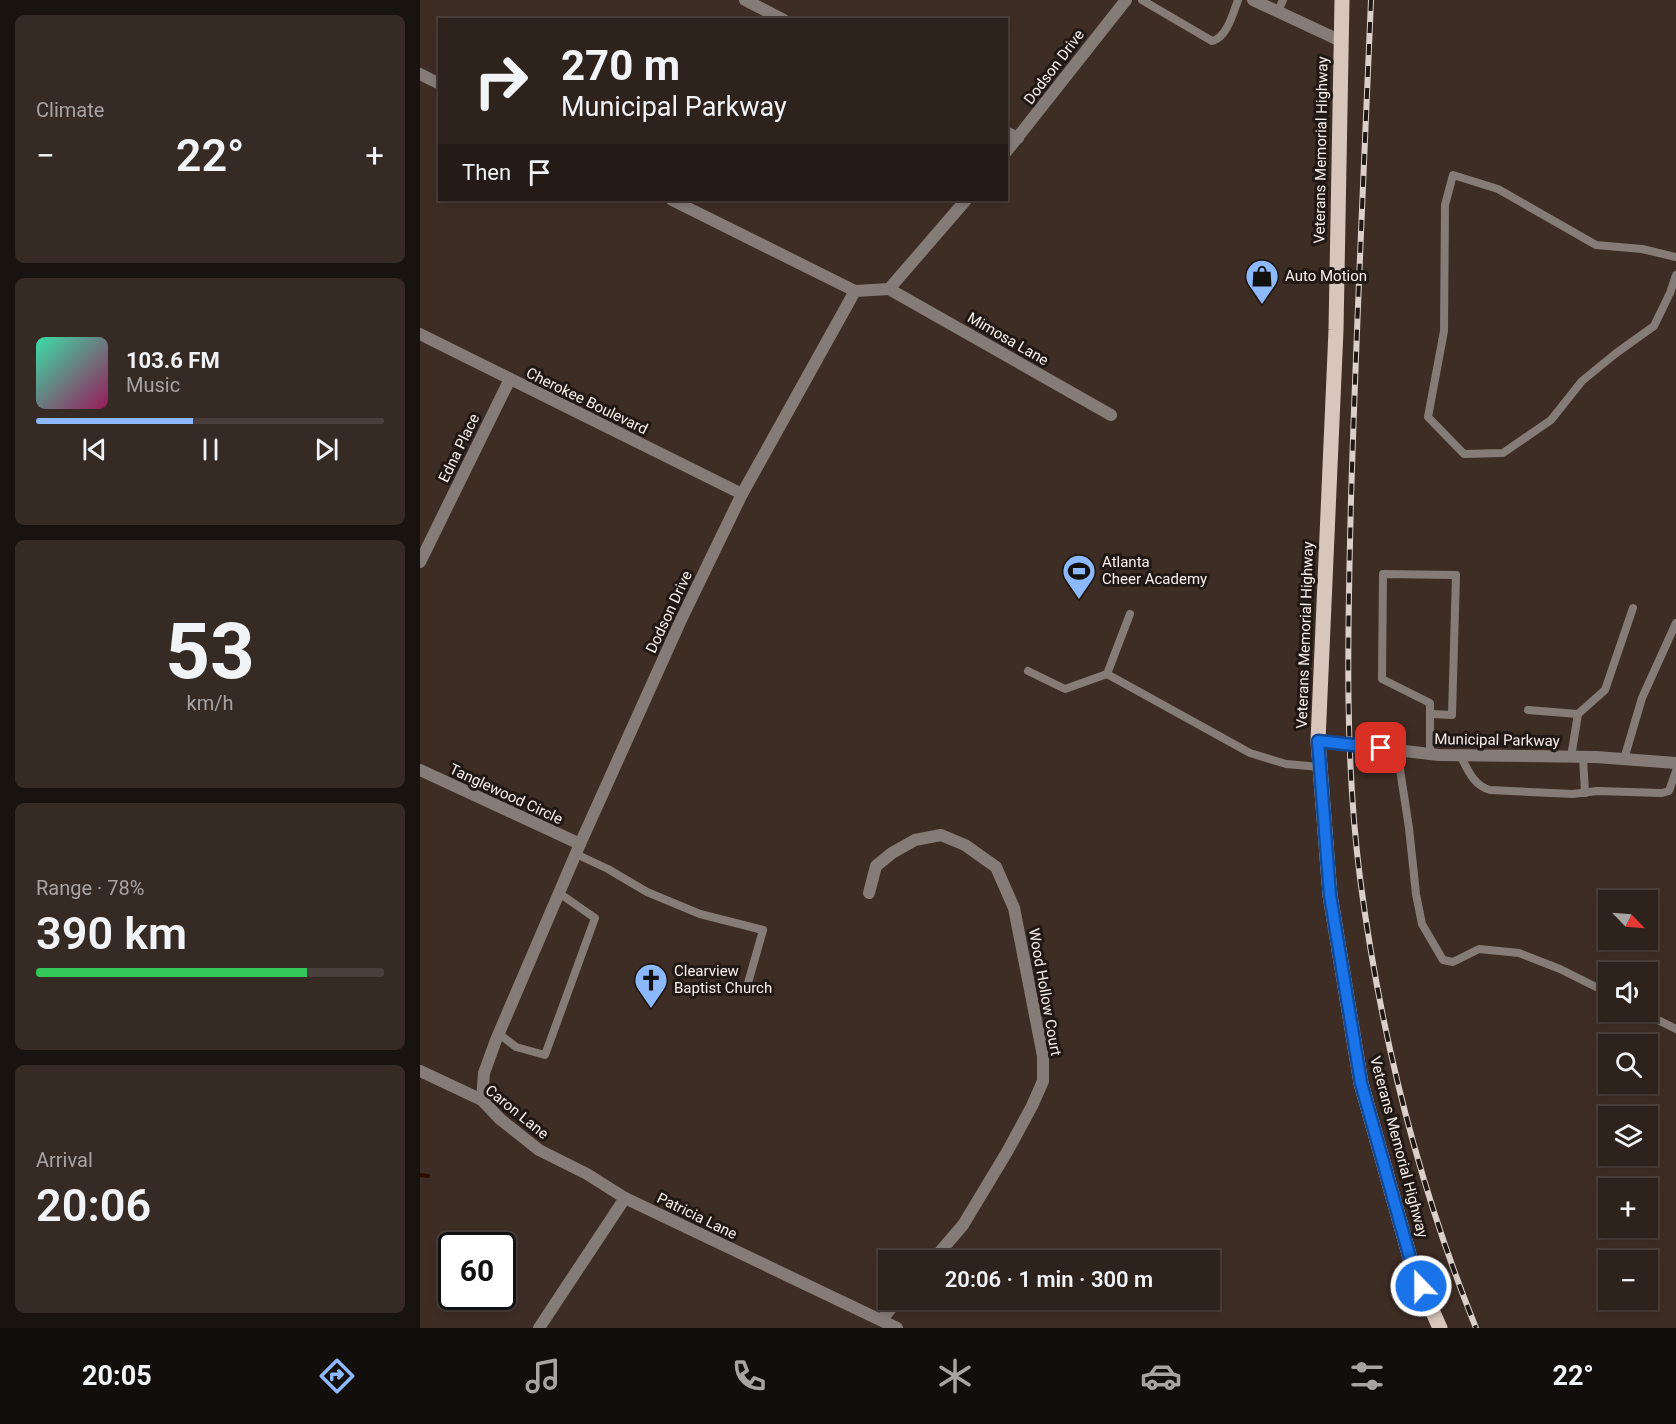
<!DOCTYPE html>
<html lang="en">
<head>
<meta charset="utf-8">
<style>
	body { margin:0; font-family:Roboto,sans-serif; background:#362a25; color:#f1f3f6; height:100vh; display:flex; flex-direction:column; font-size:22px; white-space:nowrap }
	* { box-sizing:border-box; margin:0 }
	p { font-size:20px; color:#a7a4a3 }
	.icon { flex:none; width:33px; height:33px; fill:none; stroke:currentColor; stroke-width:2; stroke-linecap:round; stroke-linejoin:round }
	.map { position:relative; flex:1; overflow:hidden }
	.panel { display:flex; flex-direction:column; gap:15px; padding:15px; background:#19130f; width:420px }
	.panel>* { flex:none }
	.banner { position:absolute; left:18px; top:18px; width:570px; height:183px; border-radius:0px; box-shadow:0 3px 9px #0003,0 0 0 2px #493f3b; background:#2e221c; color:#f1f3f6; overflow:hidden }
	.needle { width:39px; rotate:115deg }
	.buttons { position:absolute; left:1178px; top:890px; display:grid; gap:12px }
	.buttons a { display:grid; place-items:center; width:60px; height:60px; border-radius:0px; background:#2e221c; box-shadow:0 3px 9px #0003,0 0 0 2px #493f3b; font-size:30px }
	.speed { position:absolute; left:18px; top:1232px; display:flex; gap:12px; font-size:30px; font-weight:700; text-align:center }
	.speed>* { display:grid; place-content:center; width:78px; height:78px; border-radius:50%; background:#2e221c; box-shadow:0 3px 9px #0003,0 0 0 2px #493f3b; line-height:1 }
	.speed .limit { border:3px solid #111; border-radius:9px; background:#fff; color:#111 }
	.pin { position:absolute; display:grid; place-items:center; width:51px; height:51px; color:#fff; margin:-26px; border-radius:12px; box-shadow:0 3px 9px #0006 }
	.me { position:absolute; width:66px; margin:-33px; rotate:338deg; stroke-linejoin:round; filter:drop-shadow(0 0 4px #0008) }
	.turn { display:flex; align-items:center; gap:21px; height:126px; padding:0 24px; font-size:27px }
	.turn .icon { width:78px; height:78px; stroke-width:2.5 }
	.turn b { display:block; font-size:42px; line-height:51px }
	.then { display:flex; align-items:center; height:57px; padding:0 24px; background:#0003; gap:12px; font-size:22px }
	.big { font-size:45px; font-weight:600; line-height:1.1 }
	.panel .tile { flex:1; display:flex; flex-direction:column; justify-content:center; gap:9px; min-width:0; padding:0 21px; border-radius:9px; background:#362a25 }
	.panel .dial { align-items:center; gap:0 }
	.dial b { font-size:78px; line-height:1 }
	.song { display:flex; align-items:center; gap:18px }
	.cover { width:72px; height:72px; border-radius:9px; background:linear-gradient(135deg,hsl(160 70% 55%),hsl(330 70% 35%)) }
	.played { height:6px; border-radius:3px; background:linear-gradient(90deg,#8cb9fc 45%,#493f3b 45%) }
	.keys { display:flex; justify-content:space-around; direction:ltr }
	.heat { display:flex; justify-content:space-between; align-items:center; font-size:33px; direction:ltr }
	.charge { height:9px; border-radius:4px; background:linear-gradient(90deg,#34c759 78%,#493f3b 0) }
	.trip { position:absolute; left:458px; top:1250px; width:342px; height:60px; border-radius:0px; background:#2e221c; box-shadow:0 3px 9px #0003,0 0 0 2px #493f3b; font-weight:600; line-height:60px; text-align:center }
	.menu { display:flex; height:96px; justify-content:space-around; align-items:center; background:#120e0b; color:#a7a4a3 }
	.menu .icon { width:42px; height:42px }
	.menu .selected { color:#8cb9fc }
	.menu b { font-size:27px; color:#f1f3f6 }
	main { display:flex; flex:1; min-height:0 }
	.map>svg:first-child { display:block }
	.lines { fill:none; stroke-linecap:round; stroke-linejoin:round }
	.stream { stroke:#290f02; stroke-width:4 }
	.service { stroke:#857c77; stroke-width:8 }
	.minor { stroke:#857c77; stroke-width:12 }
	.primary { stroke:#d8c6bc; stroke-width:15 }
	.rail-casing { stroke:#dbcfc9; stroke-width:6 }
	.rail { stroke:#201814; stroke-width:4; stroke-dasharray:11; stroke-linecap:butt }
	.route-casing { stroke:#114b97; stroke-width:15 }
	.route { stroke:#1a73e8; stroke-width:10 }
	.labels { text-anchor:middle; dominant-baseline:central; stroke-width:6; stroke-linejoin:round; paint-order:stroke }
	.street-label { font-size:15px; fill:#fbf0ea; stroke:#201814 }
	.poi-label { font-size:15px; fill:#fbf0ea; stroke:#201814; text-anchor:start }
</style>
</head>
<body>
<main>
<section class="panel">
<div class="tile"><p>Climate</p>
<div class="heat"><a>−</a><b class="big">22°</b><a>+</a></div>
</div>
<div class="tile">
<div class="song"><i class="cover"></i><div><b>103.6 FM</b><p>Music</p></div></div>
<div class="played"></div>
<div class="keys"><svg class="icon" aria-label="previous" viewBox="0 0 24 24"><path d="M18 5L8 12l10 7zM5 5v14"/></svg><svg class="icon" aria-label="pause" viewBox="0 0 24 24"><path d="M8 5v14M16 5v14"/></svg><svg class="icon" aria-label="next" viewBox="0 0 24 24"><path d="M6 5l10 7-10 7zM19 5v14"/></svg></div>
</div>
<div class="tile dial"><b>53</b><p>km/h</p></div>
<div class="tile"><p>Range · 78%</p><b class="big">390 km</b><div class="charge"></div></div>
<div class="tile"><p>Arrival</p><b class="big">20:06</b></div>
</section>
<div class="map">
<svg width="1256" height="1328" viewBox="0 0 1256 1328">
	<rect width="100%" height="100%" fill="#3e2d25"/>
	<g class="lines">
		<path class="stream" d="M0,1175L8,1176"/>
		<g class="service">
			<path d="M722,0L792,41C807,38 813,13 818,0"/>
			<path d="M858,11L863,0"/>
			<path d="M1256,257L1222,249L1176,245L1078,189L1033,175L1025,205L1024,331L1008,417L1044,454L1083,453L1131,420L1162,381L1195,354L1234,326L1250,293L1256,275"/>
			<path d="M608,671L645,689L687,674L830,753L866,764L900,767"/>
			<path d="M687,674L710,614"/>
			<path d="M1108,710L1158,714"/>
			<path d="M1010,714L1032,715L1036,575L963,574L962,679L1010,703V754"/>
			<path d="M977,750L989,828L996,894L1002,924L1023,960L1033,962L1059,949L1099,953L1140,969L1188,993"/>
			<path d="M1040,755C1048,770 1053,785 1070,790L1153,794L1177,791L1242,793L1249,791L1256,771"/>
			<path d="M1151,757L1158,714L1185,690L1213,608"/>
			<path d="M1163,757L1165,793"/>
			<path d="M1204,759L1222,698L1256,623"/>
			<path d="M156,854L188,869L227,892L280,914L343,930L328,983"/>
			<path d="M1220,1011L1256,1029"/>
			<path d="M78,1033L96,1047L125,1055L175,918L139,893"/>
		</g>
		<g class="minor">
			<path d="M325,0L364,20"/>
			<path d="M833,0L921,41"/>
			<path d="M0,74L20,84"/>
			<path d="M586,132L598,138"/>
			<path d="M586,152L706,0"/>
			<path d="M252,200L435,291"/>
			<path d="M469,289L691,415"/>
			<path d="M0,334L322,494"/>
			<path d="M0,562L90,379"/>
			<path d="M898,741L1019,755L1176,757L1256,763"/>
			<path d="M0,770L160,844"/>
			<path d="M449,893L456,866L472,853L495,840L521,835L545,845L576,867L594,908L623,1056V1081L612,1106L587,1152L543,1225L513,1260"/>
			<path d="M0,1071L62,1100L80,1119L119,1150L167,1174L205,1198L477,1328"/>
			<path d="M62,1100L64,1073L76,1040L160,844L260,622L322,494L435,291L469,289L546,200"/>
			<path d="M461,1320L479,1299"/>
			<path d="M119,1328L205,1198"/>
		</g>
		<path class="primary" d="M922,0L916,330L898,741L910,895L941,1083L992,1265L1020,1328"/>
		<defs>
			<path id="rail" d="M951,0C944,167 936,333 931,500C928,626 924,753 940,878C960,1032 998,1184 1056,1328"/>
		</defs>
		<use href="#rail" class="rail-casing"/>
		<use href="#rail" class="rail"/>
	</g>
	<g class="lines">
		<defs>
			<path id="route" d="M961,748L898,741L910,895L941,1083L992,1265L1001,1286"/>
		</defs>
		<use href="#route" class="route-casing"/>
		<use href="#route" class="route"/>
	</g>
	<defs>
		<symbol id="shop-pin" viewBox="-11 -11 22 30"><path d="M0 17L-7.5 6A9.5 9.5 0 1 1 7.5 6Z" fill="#8cb9fc" stroke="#201814"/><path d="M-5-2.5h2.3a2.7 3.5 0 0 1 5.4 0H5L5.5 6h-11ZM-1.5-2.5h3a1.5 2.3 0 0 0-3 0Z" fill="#111"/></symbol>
		<symbol id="stadium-pin" viewBox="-11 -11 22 30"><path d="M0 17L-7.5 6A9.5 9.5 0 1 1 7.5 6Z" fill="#8cb9fc" stroke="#201814"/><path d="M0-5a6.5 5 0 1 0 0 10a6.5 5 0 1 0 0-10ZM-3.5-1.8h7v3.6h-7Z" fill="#111"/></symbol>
		<symbol id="church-pin" viewBox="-11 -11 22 30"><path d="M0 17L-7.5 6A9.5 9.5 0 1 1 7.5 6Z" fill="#8cb9fc" stroke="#201814"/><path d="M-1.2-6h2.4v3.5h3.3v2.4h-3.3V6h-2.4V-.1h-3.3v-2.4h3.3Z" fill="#111"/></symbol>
	</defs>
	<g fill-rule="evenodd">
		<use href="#shop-pin" x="823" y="257" width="38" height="52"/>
		<use href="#stadium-pin" x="640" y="552" width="38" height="52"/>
		<use href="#church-pin" x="212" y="961" width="38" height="52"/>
	</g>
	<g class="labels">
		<g class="street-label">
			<text transform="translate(634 67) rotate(-53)">Dodson Drive</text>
			<text transform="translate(901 150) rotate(-89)">Veterans Memorial Highway</text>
			<text transform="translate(588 339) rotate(30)">Mimosa Lane</text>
			<text transform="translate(167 401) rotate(26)">Cherokee Boulevard</text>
			<text transform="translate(39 448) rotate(-64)">Edna Place</text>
			<text transform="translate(249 612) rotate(-65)">Dodson Drive</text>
			<text transform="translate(885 635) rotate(-88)">Veterans Memorial Highway</text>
			<text transform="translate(1077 740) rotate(1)">Municipal Parkway</text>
			<text transform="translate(86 794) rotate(25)">Tanglewood Circle</text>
			<text transform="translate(625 992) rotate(80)">Wood Hollow Court</text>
			<text transform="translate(97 1112) rotate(39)">Caron Lane</text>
			<text transform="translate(979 1147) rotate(75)">Veterans Memorial Highway</text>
			<text transform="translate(277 1216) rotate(26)">Patricia Lane</text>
		</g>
		<g class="poi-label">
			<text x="865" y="276">Auto Motion</text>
			<text x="682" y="562">Atlanta<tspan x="682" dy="17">Cheer Academy</tspan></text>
			<text x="254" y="971">Clearview<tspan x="254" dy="17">Baptist Church</tspan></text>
		</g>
	</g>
</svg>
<div class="buttons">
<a><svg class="needle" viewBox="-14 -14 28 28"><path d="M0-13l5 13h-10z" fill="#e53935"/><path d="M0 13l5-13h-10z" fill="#a7a4a3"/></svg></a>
<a><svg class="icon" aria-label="sound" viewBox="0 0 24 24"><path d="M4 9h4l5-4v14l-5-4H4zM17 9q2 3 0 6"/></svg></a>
<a><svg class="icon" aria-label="search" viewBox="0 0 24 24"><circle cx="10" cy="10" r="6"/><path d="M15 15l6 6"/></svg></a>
<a><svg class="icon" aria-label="layers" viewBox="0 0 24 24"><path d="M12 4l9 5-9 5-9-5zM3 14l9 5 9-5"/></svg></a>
<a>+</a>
<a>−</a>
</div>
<div class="speed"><div class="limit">60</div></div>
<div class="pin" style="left:961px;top:748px;background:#d93025"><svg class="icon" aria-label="arrive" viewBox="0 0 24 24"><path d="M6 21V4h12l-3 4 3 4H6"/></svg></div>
<svg class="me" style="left:1001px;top:1286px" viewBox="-20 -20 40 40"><circle r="17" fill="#1a73e8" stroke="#fff" stroke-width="3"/><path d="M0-11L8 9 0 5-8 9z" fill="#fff"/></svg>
<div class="trip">20:06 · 1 min · 300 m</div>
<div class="banner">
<div class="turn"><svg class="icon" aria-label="right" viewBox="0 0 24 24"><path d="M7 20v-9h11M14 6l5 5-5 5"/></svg><div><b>270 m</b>Municipal Parkway</div></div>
<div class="then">Then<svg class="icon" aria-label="arrive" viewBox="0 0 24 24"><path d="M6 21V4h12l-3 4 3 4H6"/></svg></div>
</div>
</div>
</main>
<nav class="menu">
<b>20:05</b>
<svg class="icon selected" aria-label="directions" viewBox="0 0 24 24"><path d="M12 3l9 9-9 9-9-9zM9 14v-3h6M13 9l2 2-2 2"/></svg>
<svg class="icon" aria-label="music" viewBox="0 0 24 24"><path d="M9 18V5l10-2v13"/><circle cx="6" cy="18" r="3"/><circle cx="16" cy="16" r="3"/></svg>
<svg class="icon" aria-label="phone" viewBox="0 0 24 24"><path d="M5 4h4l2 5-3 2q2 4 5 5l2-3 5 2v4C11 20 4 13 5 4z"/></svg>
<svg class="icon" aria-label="climate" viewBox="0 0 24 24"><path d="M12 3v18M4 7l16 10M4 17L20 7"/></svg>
<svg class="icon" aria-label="car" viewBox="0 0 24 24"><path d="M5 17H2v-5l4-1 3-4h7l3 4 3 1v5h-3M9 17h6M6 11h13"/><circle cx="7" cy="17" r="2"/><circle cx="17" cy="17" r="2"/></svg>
<svg class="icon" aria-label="filters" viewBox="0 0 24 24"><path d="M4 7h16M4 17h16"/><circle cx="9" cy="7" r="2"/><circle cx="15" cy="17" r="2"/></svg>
<b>22°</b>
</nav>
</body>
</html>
